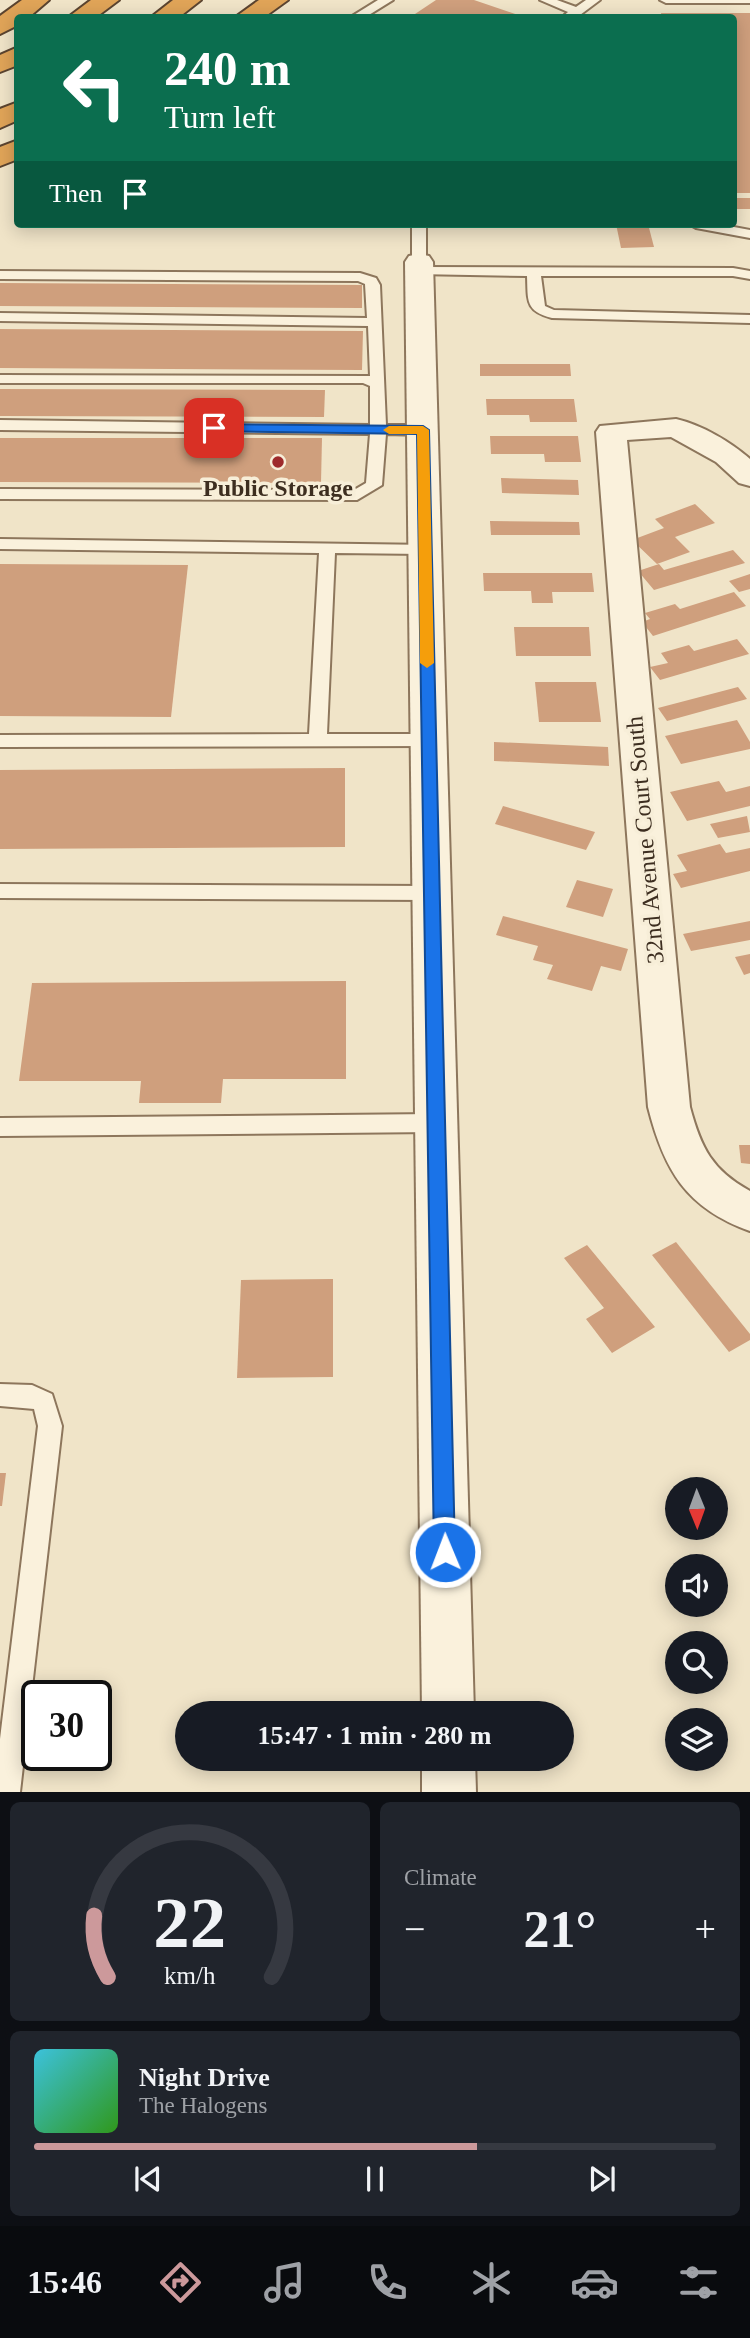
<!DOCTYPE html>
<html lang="en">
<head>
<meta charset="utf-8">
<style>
	body { margin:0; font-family:Georgia,serif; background:#20242c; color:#f1f3f6; height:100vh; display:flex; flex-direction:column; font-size:26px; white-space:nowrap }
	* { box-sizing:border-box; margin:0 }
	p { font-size:23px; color:#9ea1a6 }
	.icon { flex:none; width:38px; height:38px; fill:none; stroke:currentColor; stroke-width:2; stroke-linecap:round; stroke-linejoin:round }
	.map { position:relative; height:1792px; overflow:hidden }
	.panel { display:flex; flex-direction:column; gap:10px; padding:10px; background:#0d0f14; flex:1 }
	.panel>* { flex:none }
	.banner { position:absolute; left:14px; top:14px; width:723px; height:214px; border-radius:7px; box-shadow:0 4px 18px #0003; background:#0b6e4f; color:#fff; overflow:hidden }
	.needle { width:46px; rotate:179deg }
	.controls { position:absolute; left:665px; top:1477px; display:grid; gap:14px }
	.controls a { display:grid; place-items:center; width:63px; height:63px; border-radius:50%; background:#171b24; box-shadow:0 4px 18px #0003; font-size:35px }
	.speed { position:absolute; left:21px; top:1680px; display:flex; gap:14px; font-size:35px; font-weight:700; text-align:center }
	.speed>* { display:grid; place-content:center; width:91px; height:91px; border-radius:50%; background:#171b24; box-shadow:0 4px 18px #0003; line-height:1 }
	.speed .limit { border:4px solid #111; border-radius:10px; background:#fff; color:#111 }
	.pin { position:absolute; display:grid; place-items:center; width:60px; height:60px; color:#fff; margin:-30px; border-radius:14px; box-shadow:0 4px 10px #0006 }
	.me { position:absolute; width:77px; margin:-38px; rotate:359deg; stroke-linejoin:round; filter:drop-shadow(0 0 5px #0008) }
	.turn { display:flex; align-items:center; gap:24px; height:147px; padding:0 35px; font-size:32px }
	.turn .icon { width:91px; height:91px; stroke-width:2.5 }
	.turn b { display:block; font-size:49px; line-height:60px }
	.then { display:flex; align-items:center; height:66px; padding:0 35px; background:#0003; gap:14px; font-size:26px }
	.big { font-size:52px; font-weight:600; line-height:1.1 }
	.panel .card { flex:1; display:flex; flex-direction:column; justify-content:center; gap:10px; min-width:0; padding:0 24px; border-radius:10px; background:#20242c }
	.panel .dial { align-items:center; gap:0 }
	.dial svg { height:182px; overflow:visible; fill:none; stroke:#363941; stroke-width:7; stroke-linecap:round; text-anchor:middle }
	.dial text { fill:#f1f3f6; stroke:none }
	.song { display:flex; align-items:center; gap:21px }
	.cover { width:84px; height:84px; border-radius:10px; background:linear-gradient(135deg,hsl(190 70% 55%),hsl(110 70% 35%)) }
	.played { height:7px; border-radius:4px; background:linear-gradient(90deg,#cc999b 65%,#363941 65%) }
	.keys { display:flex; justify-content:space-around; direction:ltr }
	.heat { display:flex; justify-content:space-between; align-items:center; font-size:38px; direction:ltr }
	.panel .tiles { flex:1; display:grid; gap:10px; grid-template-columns:1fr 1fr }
	.card:last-child { grid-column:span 2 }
	.trip { position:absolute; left:175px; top:1701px; width:399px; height:70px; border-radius:35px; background:#171b24; box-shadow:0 4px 18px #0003; font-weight:600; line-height:70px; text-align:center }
	.dock { display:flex; height:112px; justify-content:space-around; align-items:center; background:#090b0e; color:#9ea1a6 }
	.dock .icon { width:49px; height:49px }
	.dock .active { color:#cc999b }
	.dock b { font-size:32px; color:#f1f3f6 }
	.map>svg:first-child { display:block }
	.building { fill:#cf9f7d }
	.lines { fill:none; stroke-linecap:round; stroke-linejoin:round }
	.lane-casing { stroke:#8d765c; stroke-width:4 }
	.street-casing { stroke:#8d765c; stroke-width:4 }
	.highway-casing { stroke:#5b4430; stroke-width:4 }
	.lane { fill:#faf1dc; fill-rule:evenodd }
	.street { fill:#faf1dc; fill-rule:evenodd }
	.highway { fill:#e0a458; fill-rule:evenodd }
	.route { fill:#1a73e8; stroke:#114b97; stroke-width:2 }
	.slow { fill:#f59e0b }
	.poi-dot { fill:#9e2a2b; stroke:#f7eed8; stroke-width:2.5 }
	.labels { text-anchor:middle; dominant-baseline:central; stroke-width:7; stroke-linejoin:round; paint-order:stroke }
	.poi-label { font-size:24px; font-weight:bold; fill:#3d2e20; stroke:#f7eed8 }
	.street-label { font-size:24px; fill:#3d2e20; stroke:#f7eed8 }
</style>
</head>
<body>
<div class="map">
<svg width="750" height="1792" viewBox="0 0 750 1792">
	<rect width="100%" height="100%" fill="#f0e4c8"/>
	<g class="building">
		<path d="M436,0H474L527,18H409Z"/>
		<path d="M661,13H750V193H733V18H662Z"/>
		<rect x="733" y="198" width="17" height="11"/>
		<path d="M616,224H648L654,247L621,248Z"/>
		<path d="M0,283L362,285V308L0,306Z"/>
		<path d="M0,329L363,331L362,370L0,368Z"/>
		<path d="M480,364H570L571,376H480Z"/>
		<path d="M0,389L325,390L324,417L0,416Z"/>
		<path d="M486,399H574L577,422H530L529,415H487Z"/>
		<path d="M490,436H578L581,462H545L544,454H491Z"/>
		<path d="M0,438H322L321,483L0,482Z"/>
		<path d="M501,478L578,480L579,495L502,493Z"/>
		<path d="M695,504L715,523L675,537L690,552L657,564L632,540L664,528L655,519Z"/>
		<path d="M490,521L579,522L580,535H491Z"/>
		<path d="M733,550L745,563L654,590L638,571L659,564L664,570Z"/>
		<path d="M0,564L188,565L171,717L0,716Z"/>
		<path d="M483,573H592L594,592H552L553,603H532L531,591H484Z"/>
		<path d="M750,574V589L739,592L729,581Z"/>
		<path d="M734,592L746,606L653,636L642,622L650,619L645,613L675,604L680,609Z"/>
		<path d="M514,627H589L591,656H516Z"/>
		<path d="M737,639L749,654L660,680L650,667L668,663L661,653L689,645L694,651Z"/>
		<path d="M535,682H596L601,722H539Z"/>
		<path d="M738,687L747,699L667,721L658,708Z"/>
		<path d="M737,720L750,742V749L681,764L665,736Z"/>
		<path d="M494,742L608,747L609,766L494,761Z"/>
		<path d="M345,768V847L0,849V770Z"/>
		<path d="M719,781L726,792L750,786V806L687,821L670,792Z"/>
		<path d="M503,806L595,832L586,850L495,824Z"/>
		<path d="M747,816L750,832L718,838L710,824Z"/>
		<path d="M720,844L726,853L750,848V871L681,888L673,874L687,871L677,855Z"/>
		<path d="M577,880L613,889L603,917L566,907Z"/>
		<path d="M503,916L628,949L621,971L601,966L592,991L547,979L553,965L533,960L538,946L496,935Z"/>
		<path d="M750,921V940L691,951L683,934Z"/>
		<path d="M750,954V973L744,975L735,957Z"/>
		<path d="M346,981V1079H223L221,1103H139L141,1081H19L32,983Z"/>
		<path d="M739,1145H750V1164L741,1163Z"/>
		<path d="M676,1242L750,1334V1340L729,1352L652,1255Z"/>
		<path d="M587,1245L655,1327L612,1353L586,1319L604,1308L564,1258Z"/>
		<path d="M333,1279V1377L237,1378L241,1280Z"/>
		<path d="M0,1473H6L2,1506H0Z"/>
	</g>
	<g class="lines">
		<defs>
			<g id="lane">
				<path d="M378,0H393L364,18H349Z"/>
				<path d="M540,0H557L576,7L586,0H600L576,18H561L568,12Z"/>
				<path d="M660,0H750V3H666Z"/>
				<path d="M412,224H426V262L419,266L412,262Z"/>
				<path d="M689,224H718L750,230V238L696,228Z"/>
				<path d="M420,267L733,268L750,271V279L733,276H541L545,306L554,310L750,315V323L552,318C525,311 528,301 527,276L415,274V268Z"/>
				<path d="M0,271L360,273L376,278L380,285L386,425H423L431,430L423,435L386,434L382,485L357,500L0,499V489L354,490L366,483L370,434L0,430V420L370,425V386L363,383H0V375L370,376L368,326L0,321V313L367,318L365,284L358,281L0,279Z"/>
				<path d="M0,539L431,545L433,549L425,554L335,553L327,734H429L435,736L438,740L435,744L429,746L0,747V735L309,734L319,553L0,549Z"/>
				<path d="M0,884L432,886L439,888L442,893L439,898L432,900L0,898Z"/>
				<path d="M436,1114L443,1117L447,1123L443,1129L436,1132L0,1136V1118Z"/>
				<path d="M0,1384L32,1385L52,1394L62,1426L20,1792H0V1739L38,1426L34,1409L0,1406Z"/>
			</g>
			<g id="street">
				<path d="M419,254L429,256L433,262L474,1713H422L405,262L409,256Z"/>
				<path d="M676,419C702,425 731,442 750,459V486L739,483L716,462L671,437L627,440L690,1107C701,1148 712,1170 750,1191V1231C686,1208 664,1170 648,1107L596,432L600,426Z"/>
				<path d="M422,1759H475L476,1792H422Z"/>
			</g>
			<g id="highway">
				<path d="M22,0H49L28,18H18V25L0,34V16Z"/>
				<path d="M91,0H119L95,18H67Z"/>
				<path d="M173,0H201L178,18H150Z"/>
				<path d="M259,0H288L263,18H234Z"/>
				<path d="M18,47V65L0,72V55Z"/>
				<path d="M18,102V120L0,128V109Z"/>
				<path d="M18,140V159L0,166V147Z"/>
			</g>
		</defs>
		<use href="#lane" class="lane-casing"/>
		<use href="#street" class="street-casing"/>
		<use href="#highway" class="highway-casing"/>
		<use href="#lane" class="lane"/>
		<use href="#street" class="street"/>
		<use href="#highway" class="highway"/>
	</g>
	<path class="route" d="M214,424L423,426L429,430L455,1552L452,1559L445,1562L437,1559L434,1552L417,434L209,431L207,428Z"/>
	<path class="slow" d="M423,426L429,430L434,663L427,668L420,663L417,434H389L383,430L389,426Z"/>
	<circle class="poi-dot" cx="278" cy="462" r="7"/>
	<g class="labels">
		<g class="poi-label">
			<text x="278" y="488">Public Storage</text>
		</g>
		<g class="street-label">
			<text transform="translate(645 840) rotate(-95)">32nd Avenue Court South</text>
		</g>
	</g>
</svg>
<div class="controls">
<a><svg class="needle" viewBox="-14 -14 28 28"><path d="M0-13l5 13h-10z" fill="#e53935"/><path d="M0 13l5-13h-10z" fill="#9ea1a6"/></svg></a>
<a><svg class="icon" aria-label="sound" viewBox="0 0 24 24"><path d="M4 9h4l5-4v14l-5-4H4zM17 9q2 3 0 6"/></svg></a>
<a><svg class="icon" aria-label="search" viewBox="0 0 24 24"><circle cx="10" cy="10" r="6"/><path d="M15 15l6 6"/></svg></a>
<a><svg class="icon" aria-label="layers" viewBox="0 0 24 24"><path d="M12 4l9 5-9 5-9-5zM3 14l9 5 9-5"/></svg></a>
</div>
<div class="speed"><div class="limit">30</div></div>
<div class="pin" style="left:214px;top:428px;background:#d93025"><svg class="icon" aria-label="arrive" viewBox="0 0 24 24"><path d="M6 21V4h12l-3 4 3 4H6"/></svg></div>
<svg class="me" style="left:445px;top:1552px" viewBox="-20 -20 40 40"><circle r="17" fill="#1a73e8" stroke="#fff" stroke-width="3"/><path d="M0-11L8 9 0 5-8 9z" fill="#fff"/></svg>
<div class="trip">15:47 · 1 min · 280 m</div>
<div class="banner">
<div class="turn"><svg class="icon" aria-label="left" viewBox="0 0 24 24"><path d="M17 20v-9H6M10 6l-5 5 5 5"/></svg><div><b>240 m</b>Turn left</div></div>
<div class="then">Then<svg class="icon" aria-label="arrive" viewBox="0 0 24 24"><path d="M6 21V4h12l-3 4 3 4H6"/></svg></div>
</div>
</div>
<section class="panel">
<div class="tiles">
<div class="card dial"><svg viewBox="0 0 100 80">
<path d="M14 69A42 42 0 1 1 86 69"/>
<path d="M14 69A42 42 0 0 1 8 42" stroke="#cc999b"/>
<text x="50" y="56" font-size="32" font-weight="700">22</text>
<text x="50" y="72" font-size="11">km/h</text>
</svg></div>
<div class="card"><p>Climate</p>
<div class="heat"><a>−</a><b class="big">21°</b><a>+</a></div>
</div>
<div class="card">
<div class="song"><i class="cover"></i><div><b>Night Drive</b><p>The Halogens</p></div></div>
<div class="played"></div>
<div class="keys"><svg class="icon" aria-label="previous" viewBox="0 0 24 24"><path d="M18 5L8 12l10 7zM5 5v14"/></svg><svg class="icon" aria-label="pause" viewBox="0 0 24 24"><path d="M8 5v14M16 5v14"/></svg><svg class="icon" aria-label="next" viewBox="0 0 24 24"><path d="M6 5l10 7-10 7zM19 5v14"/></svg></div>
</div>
</div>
</section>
<nav class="dock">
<b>15:46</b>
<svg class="icon active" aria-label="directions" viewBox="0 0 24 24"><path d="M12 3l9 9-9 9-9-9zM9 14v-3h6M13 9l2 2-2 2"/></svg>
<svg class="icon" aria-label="music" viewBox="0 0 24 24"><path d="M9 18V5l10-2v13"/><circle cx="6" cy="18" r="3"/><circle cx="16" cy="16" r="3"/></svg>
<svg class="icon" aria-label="phone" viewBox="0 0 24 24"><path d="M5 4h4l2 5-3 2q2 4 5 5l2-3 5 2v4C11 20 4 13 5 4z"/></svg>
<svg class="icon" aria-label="climate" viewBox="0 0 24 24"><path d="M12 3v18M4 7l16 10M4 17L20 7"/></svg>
<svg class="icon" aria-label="car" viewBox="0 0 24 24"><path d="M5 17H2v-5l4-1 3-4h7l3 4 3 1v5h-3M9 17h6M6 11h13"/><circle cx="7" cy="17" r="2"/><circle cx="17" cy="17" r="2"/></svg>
<svg class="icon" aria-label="filters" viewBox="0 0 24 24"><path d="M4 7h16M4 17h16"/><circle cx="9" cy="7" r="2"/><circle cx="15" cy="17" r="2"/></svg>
</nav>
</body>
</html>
